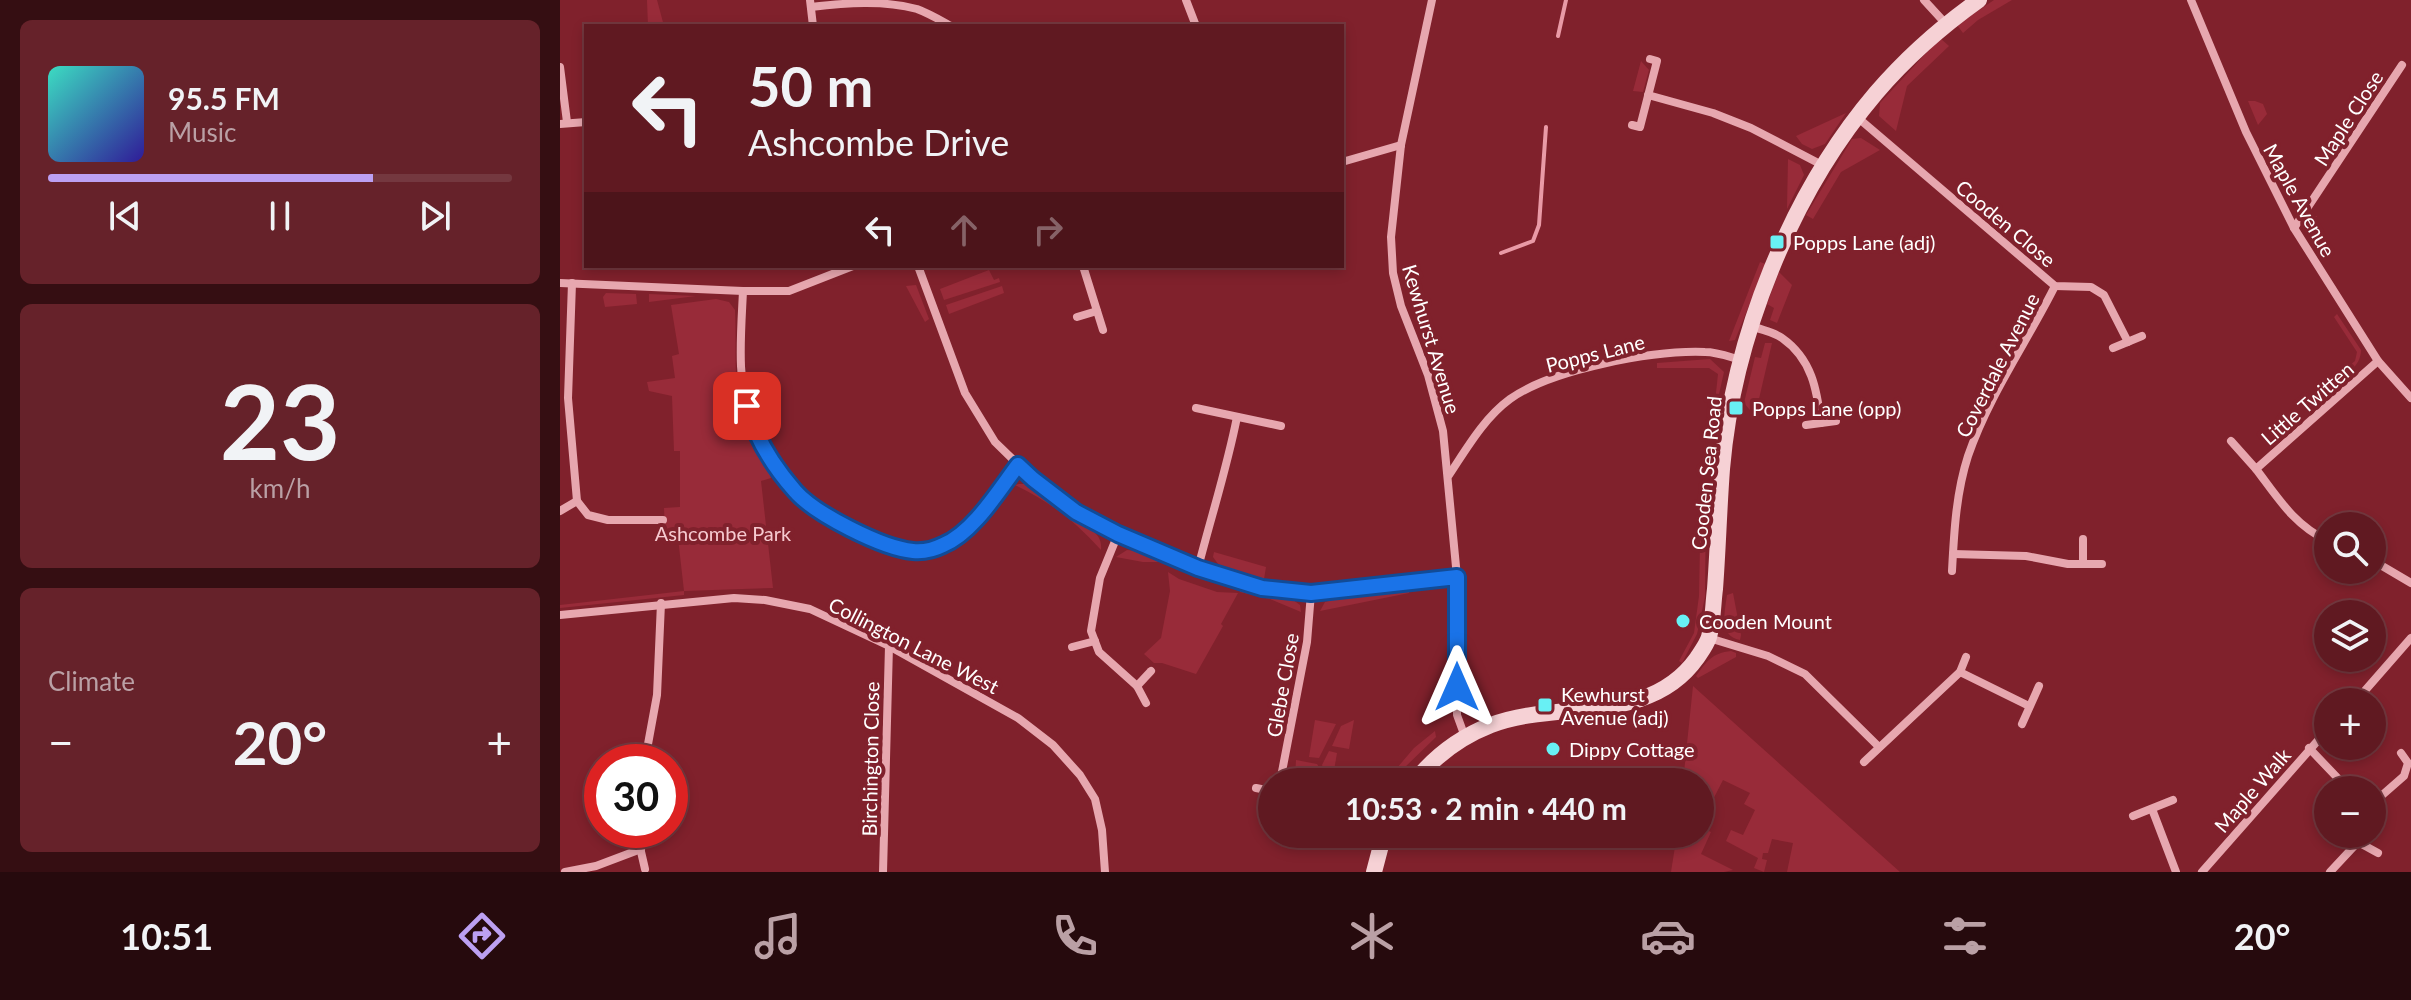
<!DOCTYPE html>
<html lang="en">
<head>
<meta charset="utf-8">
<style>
	body { margin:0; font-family:Lato,sans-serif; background:#66222a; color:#f1f3f6; height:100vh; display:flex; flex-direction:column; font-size:30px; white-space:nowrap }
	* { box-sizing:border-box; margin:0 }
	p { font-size:26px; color:#baa0a5 }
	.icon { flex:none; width:44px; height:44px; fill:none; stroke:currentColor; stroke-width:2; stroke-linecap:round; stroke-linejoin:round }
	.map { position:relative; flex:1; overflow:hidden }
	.details { display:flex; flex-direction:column; gap:20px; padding:20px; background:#350e12; width:560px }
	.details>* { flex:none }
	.top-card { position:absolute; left:24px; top:24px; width:760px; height:244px; border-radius:0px; box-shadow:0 4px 12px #0003,0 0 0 2px #74383f; background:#601921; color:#f1f3f6; overflow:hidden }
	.fabs { position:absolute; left:1754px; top:512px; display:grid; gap:16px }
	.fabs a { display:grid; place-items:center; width:72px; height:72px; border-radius:50%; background:#601921; box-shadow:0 4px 12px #0003,0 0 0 2px #74383f; font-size:40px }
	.speed { position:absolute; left:24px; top:744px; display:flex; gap:16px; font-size:40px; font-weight:700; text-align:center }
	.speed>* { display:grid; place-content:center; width:104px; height:104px; border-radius:50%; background:#601921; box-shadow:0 4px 12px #0003,0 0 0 2px #74383f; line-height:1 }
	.speed .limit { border:12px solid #d22; background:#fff; color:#111 }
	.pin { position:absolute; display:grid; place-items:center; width:68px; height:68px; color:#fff; margin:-34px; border-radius:16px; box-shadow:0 4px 12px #0006 }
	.me { position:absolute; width:88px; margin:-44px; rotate:0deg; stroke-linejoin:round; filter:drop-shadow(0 0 6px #0008) }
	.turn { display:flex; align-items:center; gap:28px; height:168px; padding:0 32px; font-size:36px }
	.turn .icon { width:104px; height:104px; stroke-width:2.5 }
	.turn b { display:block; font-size:56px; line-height:68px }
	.lanes { display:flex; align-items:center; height:76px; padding:0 32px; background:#0003; justify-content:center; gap:40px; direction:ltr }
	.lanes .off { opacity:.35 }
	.big { font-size:60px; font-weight:700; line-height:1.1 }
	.details .card { flex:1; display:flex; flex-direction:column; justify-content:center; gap:12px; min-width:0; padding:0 28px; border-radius:12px; background:#66222a }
	.details .dial { align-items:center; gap:0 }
	.dial b { font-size:104px; line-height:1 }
	.song { display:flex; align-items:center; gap:24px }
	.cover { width:96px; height:96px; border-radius:12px; background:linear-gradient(135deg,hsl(170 70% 55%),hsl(250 70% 35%)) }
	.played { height:8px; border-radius:4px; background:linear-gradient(90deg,#bca0f2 70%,#74383f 70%) }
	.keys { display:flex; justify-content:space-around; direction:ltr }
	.heat { display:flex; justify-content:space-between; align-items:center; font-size:44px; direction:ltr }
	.trip { position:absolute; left:698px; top:768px; width:456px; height:80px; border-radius:40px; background:#601921; box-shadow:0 4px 12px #0003,0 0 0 2px #74383f; font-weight:700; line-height:80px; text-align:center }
	.tabs { display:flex; height:128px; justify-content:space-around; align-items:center; background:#260a0d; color:#baa0a5 }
	.tabs .icon { width:56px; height:56px }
	.tabs .selected { color:#bca0f2 }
	.tabs b { font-size:36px; color:#f1f3f6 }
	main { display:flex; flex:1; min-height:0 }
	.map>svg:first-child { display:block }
	.green { fill:#982b39 }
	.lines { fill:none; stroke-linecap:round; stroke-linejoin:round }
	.stream { stroke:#e99aa6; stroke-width:4 }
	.street { stroke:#e7a7af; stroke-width:8 }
	.secondary { stroke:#f6d1d5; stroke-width:16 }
	.route-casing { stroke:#114b97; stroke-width:20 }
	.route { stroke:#1a73e8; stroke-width:14 }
	.poi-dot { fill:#68f0f4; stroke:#80212c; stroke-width:3 }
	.labels { text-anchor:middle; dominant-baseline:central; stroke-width:8; stroke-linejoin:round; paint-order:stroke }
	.street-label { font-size:20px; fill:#fff; stroke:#80212c }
	.poi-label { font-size:20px; fill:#fff; stroke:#80212c; text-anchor:start }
	.park-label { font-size:20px; fill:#f6cad0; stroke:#80212c }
</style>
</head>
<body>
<main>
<section class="details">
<div class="card">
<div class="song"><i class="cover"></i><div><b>95.5 FM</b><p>Music</p></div></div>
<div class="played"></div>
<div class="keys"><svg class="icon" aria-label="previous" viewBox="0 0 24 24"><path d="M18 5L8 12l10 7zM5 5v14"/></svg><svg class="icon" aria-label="pause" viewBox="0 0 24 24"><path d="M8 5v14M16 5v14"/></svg><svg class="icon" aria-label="next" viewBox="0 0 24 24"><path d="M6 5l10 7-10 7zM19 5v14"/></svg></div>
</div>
<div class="card dial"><b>23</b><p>km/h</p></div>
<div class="card"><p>Climate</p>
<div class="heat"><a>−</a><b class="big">20°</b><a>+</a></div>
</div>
</section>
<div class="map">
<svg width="1851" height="872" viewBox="0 0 1851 872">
	<rect width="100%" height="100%" fill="#80212c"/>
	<g class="green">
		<path d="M87,0H97L104,26H88Z"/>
		<path d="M1434,0H1452L1418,20L1403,33L1397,25Z"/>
		<path d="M1380,38L1389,46L1347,86L1336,131L1319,116L1320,103Z"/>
		<path d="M1081,61L1089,70L1083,92L1073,91Z"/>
		<path d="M1688,101H1695L1703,104L1707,114L1698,125Z"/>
		<path d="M1286,113L1265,144L1252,149L1242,144L1236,136Z"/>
		<path d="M1301,138L1320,150L1281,172L1253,219L1246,215L1292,139Z"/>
		<path d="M1228,159L1240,165L1244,175L1227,209Z"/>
		<path d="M1752,216H1757L1751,225L1769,256L1768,259H1764L1745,226Z"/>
		<path d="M1200,262L1206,264L1175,340L1169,341Z"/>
		<path d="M429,270L434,280L439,278L440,282L384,300L380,289Z"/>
		<path d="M1219,272L1232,285L1217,323L1210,320L1214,308L1207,304Z"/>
		<path d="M356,285L369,319L365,322L346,286Z"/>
		<path d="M442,286L444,293L389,314L386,305Z"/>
		<path d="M46,293L76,294L77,304L45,307L43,297Z"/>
		<path d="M89,294L136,296L89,302Z"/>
		<path d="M156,299L169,302L175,310C177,346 172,380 183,415C191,437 206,456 211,478L201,481L213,588L124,591V595L0,608V605L124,591L117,529H105L104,508L120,507V451H114L112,396L89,391L87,382L115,378L112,356L119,354L111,305Z"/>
		<path d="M1777,314L1801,350C1801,367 1784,376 1772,386L1769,382L1795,361L1797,352L1774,317Z"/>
		<path d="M1205,343H1212L1195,416L1184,403L1195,357L1201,358Z"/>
		<path d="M1150,359L1164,372L1153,421L1158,374L1149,368H1097V363Z"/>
		<path d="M459,484H468L531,529C538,535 542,540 541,550C514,520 490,502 455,485Z"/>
		<path d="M1141,494H1146L1145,597L1137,634L1122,663L1119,661L1134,633L1139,596Z"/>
		<path d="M567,550L577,551L599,562H583L556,557Z"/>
		<path d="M654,552L706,567L704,579L661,568L653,557Z"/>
		<path d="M608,572L619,579L657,592L678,593L661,624L663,626L636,674L602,663H594L584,654L601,638L610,591Z"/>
		<path d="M680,589L729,597L740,605L741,612L710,599L680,592Z"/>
		<path d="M849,591V593L760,611L765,602L778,598Z"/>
		<path d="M1173,593L1181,635L1180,640C1158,636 1165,611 1167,595Z"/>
		<path d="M1171,651L1176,653V657L1138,678L1136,676C1147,661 1152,653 1171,651Z"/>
		<path d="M1133,686L1340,872H1227L1233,843L1212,839L1208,853H1203L1202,859L1207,860L1204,872L1194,868L1198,858L1166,841L1171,830L1183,835L1195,810L1184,804L1190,793L1163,780L1140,825V782H1123Z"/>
		<path d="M755,720L776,724L759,758L749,757Z"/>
		<path d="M794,720L789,749L772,746L781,726Z"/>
		<path d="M875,731L876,737L842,770L833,782H825L854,748Z"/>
		<path d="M769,751L777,753L772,782L762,765Z"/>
		<path d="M736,760L757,764L768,782H740L735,776Z"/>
		<path d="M1140,827L1151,832L1141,854L1173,870L1164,872H1111L1117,834H1140Z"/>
	</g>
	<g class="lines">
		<g class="stream">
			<path d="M998,36L1006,0"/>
			<path d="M941,253L973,241L979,225L986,127"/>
		</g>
		<g class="street">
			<path d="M250,0L253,26"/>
			<path d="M626,0L636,26"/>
			<path d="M872,0L841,145L831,237L833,273L841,306L868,375L883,431L897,577V715L905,737"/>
			<path d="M1364,0L1386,24"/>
			<path d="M1631,0L1686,132L1734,228L1818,361L1851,398"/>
			<path d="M251,7C286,3 323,0 357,9C368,13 380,20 391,26"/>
			<path d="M0,67L7,122"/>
			<path d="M1088,95L1153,113L1191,128L1264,166"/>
			<path d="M1297,117L1495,286L1531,287L1544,295L1568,342"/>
			<path d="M0,124L26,122"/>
			<path d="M1072,125L1080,127L1097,61L1090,59"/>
			<path d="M782,162L841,145"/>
			<path d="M1734,228L1842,65"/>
			<path d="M358,266L405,393L435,442L473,479L516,512L558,534L638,568L702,588L751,593L897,577"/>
			<path d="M523,266L543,330"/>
			<path d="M0,283L183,291H229L293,266"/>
			<path d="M12,283L8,398L17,501"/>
			<path d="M183,291C181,334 176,384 192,424C202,448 218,472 235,491C257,515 322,548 354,551C367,552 384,547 395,539C417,525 441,487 458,465"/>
			<path d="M517,317L537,311"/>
			<path d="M1192,326C1201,330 1214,332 1222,338C1252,359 1257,390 1261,423"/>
			<path d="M1553,348L1582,336"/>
			<path d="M636,408L721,426"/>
			<path d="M1246,425L1276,421"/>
			<path d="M1671,441L1696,469L1818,361"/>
			<path d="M1696,469C1718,498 1734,525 1768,541"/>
			<path d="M889,475C907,448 924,418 950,399C992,369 1094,350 1145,352C1157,352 1170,357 1181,360"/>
			<path d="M0,511L17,501L28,515L48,520H103"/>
			<path d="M558,534L540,578L531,631L539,652L577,686L586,703"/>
			<path d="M1523,539V563"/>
			<path d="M1393,554L1466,556L1508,564H1542"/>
			<path d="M1812,560L1851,583"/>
			<path d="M638,568C651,517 667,468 677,417"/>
			<path d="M1392,571C1394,533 1396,493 1408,456C1429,395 1467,342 1495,286"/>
			<path d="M0,615L174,598L205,600L250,609L329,646L458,718L493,745L520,775L535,799L542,830L545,872"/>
			<path d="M1149,638L1208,656L1245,674L1319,747"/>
			<path d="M512,647L535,641"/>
			<path d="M1400,672L1469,706"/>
			<path d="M577,686L591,671"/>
			<path d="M1795,702L1851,638"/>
			<path d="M1462,724L1479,686"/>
			<path d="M1749,748L1789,790"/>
			<path d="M83,762L86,755L97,695L101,603"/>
			<path d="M1304,762L1400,672L1406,657"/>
			<path d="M720,782L747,642L751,593"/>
			<path d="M696,788L712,791"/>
			<path d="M1812,804L1844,776L1848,763L1841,753"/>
			<path d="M1592,809L1616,872"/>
			<path d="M1573,816L1613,800"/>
			<path d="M76,830L85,869"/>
			<path d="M1798,842L1818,853"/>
			<path d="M5,872L36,866L81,849"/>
			<path d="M323,872L329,646"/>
			<path d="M1642,872L1768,729"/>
			<path d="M1770,872L1798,842L1800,834"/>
		</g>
		<g class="secondary">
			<path d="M854,782C874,757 900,737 931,725C999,699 1089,726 1137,658C1141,652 1147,644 1149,637C1153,623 1153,604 1155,589C1158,549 1159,509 1162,469C1173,338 1231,193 1316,93C1346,58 1381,27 1419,0"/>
			<path d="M814,872L824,834"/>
		</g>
	</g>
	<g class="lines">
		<defs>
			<path id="route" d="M187,406C195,437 213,466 235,491C255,514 322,548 353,551C363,552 375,549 383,545C413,533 439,490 458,465L473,479L516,512L558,534L638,568L702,588L751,593L897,577V687"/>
		</defs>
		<use href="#route" class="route-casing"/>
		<use href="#route" class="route"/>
	</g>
	<g class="poi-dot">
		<rect x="1209" y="234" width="16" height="16" rx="4"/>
		<rect x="1168" y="400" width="16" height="16" rx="4"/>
		<circle cx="1123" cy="621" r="8"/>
		<rect x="977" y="697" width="16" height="16" rx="4"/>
		<circle cx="993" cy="749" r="8"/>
	</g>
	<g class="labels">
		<g class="street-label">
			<text transform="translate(1788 118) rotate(-57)">Maple Close</text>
			<text transform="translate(1740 200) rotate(61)">Maple Avenue</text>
			<text transform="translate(1446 223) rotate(40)">Cooden Close</text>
			<text transform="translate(872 339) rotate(73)">Kewhurst Avenue</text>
			<text transform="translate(1035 353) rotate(-14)">Popps Lane</text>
			<text transform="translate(1437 365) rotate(-63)">Coverdale Avenue</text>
			<text transform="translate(1747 403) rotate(-41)">Little Twitten</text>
			<text transform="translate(1146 473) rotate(-84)">Cooden Sea Road</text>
			<text transform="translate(354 645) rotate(27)">Collington Lane West</text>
			<text transform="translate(722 685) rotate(-80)">Glebe Close</text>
			<text transform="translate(310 759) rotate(-89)">Birchington Close</text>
			<text transform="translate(1692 790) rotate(-49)">Maple Walk</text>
		</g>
		<g class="poi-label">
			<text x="1233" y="242">Popps Lane (adj)</text>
			<text x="1192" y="408">Popps Lane (opp)</text>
			<text x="1139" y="621">Cooden Mount</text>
			<text x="1001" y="694">Kewhurst<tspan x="1001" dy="23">Avenue (adj)</tspan></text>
			<text x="1009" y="749">Dippy Cottage</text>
		</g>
		<g class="park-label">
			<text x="163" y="533">Ashcombe Park</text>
		</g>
	</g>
</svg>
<div class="fabs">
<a><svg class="icon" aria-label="search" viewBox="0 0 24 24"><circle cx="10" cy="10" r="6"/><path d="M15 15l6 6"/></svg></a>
<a><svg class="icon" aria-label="layers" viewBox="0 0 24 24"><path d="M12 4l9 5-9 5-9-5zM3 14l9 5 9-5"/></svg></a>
<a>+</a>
<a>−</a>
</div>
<div class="speed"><div class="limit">30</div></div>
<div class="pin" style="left:187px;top:406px;background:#d93025"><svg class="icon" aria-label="arrive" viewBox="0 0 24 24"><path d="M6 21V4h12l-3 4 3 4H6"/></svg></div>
<svg class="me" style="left:897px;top:687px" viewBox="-20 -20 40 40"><path d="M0-17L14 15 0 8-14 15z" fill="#1a73e8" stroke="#fff" stroke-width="4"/></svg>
<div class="trip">10:53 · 2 min · 440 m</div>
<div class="top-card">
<div class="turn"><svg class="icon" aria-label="left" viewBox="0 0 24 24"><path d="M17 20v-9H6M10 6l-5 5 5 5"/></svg><div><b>50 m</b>Ashcombe Drive</div></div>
<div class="lanes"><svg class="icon" aria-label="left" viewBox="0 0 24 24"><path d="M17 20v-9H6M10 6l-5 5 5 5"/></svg><svg class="icon off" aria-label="ahead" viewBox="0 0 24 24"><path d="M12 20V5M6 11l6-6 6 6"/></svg><svg class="icon off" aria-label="right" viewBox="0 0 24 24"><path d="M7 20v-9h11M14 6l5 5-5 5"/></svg></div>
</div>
</div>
</main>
<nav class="tabs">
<b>10:51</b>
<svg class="icon selected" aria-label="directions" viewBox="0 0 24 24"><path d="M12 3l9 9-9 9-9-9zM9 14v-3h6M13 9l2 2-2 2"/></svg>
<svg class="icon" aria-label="music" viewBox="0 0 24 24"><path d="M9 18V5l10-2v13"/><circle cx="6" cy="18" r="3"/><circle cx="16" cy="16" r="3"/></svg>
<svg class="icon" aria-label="phone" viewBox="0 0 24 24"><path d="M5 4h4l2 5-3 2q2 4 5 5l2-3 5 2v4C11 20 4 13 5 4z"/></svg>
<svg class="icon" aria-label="climate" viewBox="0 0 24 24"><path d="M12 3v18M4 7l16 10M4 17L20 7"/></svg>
<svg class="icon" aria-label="car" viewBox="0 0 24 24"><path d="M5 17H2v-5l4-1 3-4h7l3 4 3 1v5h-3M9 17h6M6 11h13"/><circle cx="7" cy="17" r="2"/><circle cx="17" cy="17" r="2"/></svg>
<svg class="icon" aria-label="filters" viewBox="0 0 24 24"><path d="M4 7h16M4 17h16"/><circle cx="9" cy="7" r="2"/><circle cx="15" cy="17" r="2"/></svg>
<b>20°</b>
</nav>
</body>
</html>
